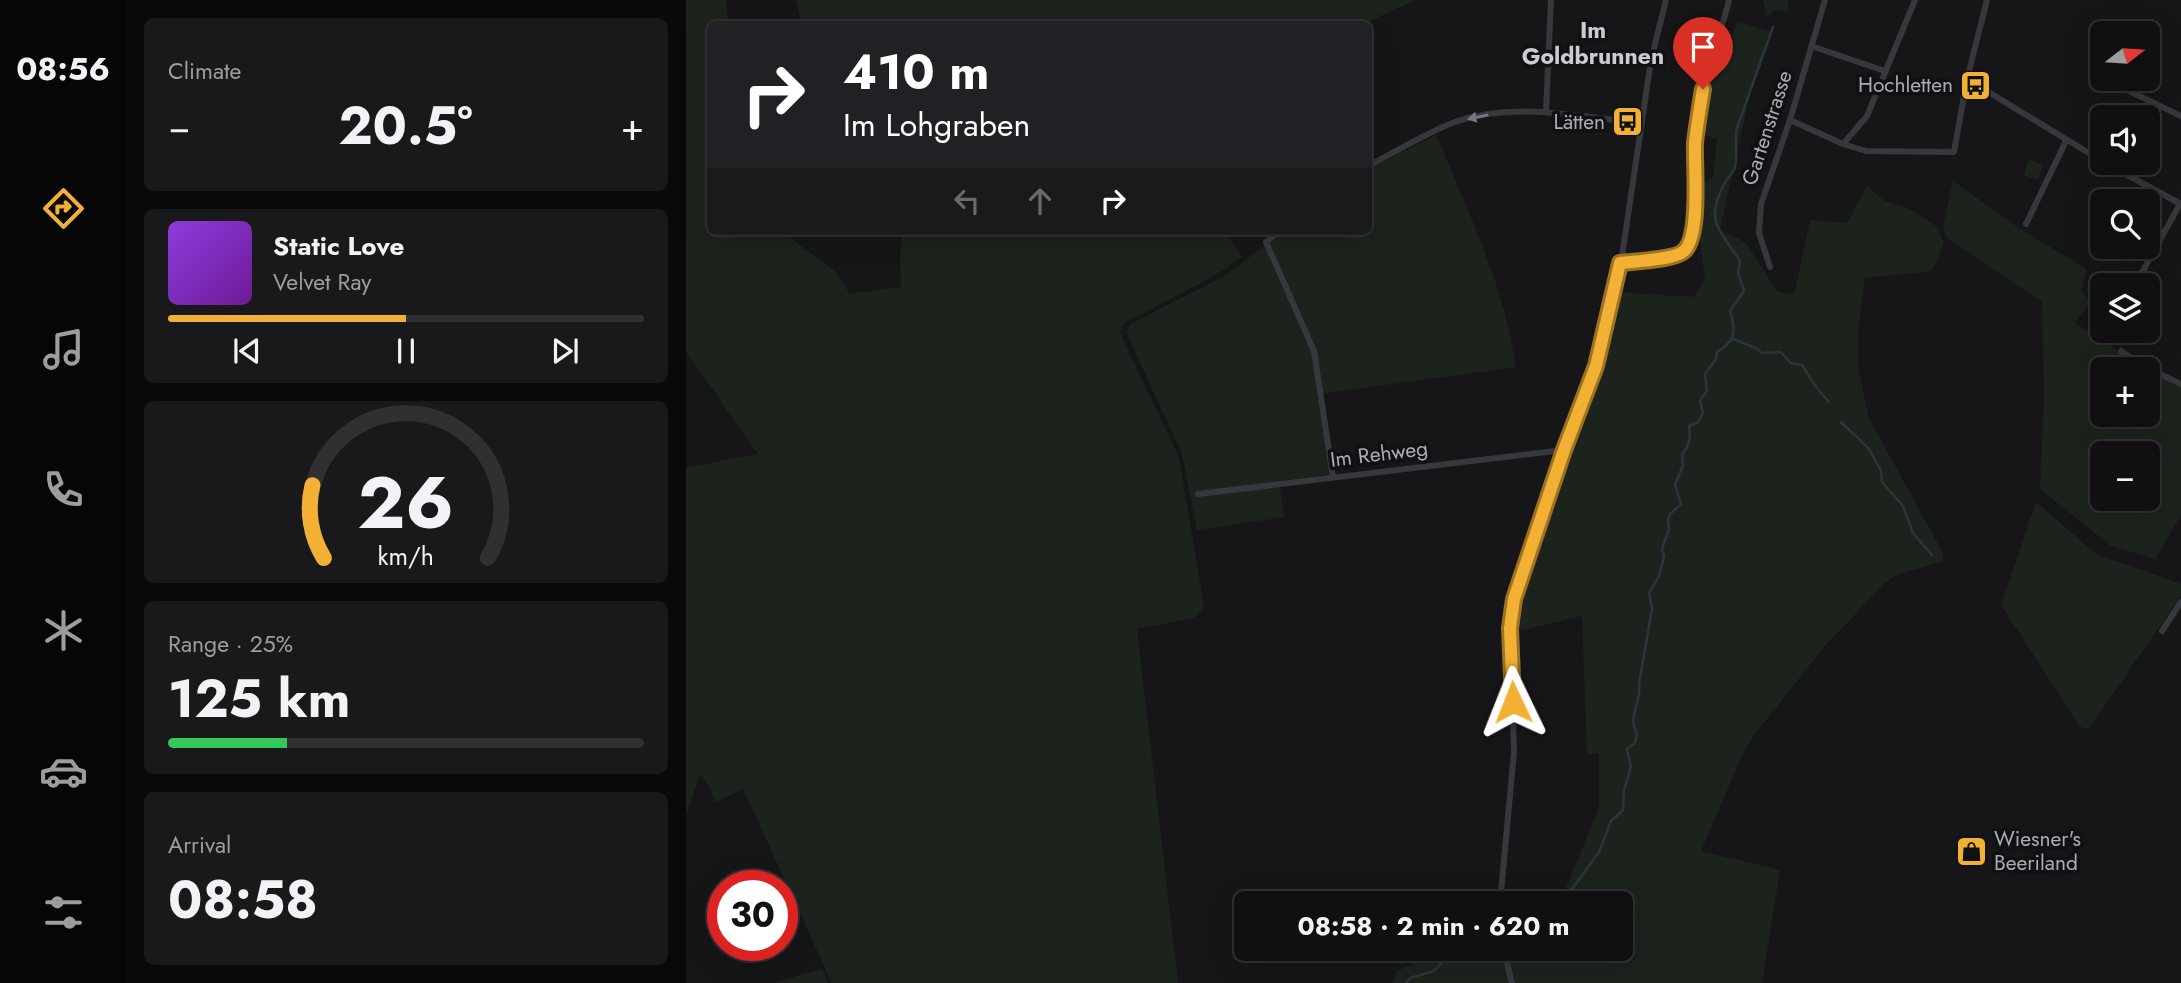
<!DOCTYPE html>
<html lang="en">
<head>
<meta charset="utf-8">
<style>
	body { margin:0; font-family:Jost,sans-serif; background:#19191b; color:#f1f3f6; height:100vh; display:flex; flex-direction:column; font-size:26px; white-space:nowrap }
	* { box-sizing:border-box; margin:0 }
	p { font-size:23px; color:#9c9d9f }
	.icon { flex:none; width:38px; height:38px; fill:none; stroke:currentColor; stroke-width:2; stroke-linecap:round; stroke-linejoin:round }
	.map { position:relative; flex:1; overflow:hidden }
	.sheet { display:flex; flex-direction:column; gap:18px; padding:18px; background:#09090a; width:560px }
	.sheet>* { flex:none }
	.hud { position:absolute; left:21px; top:21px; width:665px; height:214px; border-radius:10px; box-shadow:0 7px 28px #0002,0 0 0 2px #303032; background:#202124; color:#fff; overflow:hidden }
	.needle { width:46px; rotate:73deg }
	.controls { position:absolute; left:1404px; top:21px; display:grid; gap:14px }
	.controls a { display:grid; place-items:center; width:70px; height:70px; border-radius:10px; background:#101012; box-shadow:0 7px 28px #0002,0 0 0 2px #303032; font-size:35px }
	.speed { position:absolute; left:21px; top:870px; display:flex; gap:14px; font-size:35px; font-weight:700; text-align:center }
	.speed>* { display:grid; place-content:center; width:91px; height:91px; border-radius:50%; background:#101012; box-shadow:0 7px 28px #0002,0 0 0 2px #303032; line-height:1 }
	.speed .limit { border:10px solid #d22; background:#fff; color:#111 }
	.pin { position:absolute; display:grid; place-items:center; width:60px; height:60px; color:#fff; margin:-72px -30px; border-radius:50% 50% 50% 0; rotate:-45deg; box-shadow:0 0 7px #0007 }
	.pin .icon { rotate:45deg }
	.me { position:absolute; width:77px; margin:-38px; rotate:358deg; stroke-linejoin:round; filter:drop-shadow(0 0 5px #0008) }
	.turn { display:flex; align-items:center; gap:24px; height:147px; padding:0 21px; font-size:32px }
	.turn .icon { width:91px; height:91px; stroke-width:2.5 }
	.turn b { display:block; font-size:49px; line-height:60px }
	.lanes { display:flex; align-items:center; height:66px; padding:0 21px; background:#0003; justify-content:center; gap:35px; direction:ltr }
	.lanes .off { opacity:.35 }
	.big { font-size:52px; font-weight:700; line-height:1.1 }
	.sheet .widget { flex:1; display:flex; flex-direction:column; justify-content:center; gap:10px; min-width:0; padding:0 24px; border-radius:10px; background:#19191b }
	.sheet .dial { align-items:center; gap:0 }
	.dial svg { height:182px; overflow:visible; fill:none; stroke:#303032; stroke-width:7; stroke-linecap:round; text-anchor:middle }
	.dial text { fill:#f1f3f6; stroke:none }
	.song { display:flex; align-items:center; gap:21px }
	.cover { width:84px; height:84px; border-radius:10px; background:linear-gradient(135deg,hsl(270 70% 55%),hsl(280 70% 35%)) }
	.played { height:7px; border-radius:4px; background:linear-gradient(90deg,#f2b134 50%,#303032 50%) }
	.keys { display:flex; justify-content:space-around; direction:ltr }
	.heat { display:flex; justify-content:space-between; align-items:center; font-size:38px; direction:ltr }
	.charge { height:10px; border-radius:5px; background:linear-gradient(90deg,#34c759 25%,#303032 0) }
	.trip { position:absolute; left:548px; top:891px; width:399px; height:70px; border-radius:10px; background:#101012; box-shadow:0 7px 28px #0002,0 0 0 2px #303032; font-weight:700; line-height:70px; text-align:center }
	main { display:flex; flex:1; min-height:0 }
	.tabs { display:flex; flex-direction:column; width:126px; justify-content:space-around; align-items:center; background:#060607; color:#9c9d9f }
	.tabs .icon { width:49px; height:49px }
	.tabs .on { color:#f2b134 }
	.tabs b { font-size:32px; color:#f1f3f6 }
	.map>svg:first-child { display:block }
	.green { fill:#1c231d; fill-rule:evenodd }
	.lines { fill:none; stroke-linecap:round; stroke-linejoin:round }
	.stream { stroke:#2c353c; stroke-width:2.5 }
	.minor { stroke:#37383d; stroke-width:6 }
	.oneway { fill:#757881 }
	.route-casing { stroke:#9d7322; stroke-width:18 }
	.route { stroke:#f2b134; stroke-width:12 }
	.labels { text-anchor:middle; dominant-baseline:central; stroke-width:7; stroke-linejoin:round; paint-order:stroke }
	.poi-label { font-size:21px; fill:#a8adb8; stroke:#111113; text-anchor:end }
	.street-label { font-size:21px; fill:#a8adb8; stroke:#111113 }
	.neighbourhood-label { font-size:23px; font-weight:bold; fill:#c9ccd4; stroke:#111113 }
</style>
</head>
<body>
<main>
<nav class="tabs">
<b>08:56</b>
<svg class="icon on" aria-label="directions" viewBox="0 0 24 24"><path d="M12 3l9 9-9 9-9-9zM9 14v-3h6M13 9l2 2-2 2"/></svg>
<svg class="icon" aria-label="music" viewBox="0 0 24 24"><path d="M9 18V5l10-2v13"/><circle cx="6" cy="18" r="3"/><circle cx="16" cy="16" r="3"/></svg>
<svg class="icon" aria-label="phone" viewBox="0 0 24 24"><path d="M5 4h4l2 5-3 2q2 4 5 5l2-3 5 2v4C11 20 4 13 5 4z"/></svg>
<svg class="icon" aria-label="climate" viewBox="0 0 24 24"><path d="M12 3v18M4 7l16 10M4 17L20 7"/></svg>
<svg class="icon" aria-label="car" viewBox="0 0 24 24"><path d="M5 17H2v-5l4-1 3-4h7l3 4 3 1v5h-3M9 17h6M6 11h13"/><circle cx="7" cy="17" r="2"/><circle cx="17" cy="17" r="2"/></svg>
<svg class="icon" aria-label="filters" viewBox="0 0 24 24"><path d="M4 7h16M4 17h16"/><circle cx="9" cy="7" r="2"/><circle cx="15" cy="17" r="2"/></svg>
</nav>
<section class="sheet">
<div class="widget"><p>Climate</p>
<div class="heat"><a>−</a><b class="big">20.5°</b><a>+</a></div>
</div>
<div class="widget">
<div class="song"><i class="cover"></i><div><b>Static Love</b><p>Velvet Ray</p></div></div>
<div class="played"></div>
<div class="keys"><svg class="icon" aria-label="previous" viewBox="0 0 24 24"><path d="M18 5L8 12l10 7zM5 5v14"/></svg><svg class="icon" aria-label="pause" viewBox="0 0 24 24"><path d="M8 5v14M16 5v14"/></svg><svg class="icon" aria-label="next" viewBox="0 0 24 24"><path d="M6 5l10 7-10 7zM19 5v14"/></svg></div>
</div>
<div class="widget dial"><svg viewBox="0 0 100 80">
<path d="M14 69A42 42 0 1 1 86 69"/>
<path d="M14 69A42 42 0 0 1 9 37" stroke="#f2b134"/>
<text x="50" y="56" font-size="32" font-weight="700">26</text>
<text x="50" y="72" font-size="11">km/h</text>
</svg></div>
<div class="widget"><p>Range · 25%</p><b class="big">125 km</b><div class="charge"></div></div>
<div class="widget"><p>Arrival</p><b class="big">08:58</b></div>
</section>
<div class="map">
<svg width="1495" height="983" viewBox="0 0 1495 983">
	<rect width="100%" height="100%" fill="#161618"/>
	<g class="green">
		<path d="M0,0H40L42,24H24V231H95L149,271L164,294L215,287L214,255L217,231H538L556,257L523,279L439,322L434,333L493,457L518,607L508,618L451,629L492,983H146L57,789L30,802L20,782L13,776L0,817V468L72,454L0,352Z"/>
		<path d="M110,0H729L678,24H116Z"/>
		<path d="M1077,0H1103L1101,12L1088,10L1081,18Z"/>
		<path d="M1051,22L1085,31L1065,89L1034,229L1060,243L1091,291L1108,295L1124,220L1161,223L1181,185L1197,200L1222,208L1250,226L1258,242L1250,264L1245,271L1179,278L1172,329V367L1183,418L1257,553L1256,562L1212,574L1199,583L1138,647L1069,734L1055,758L1015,851L1094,870L1076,983H707L711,971L758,949L934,948V903H853L879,891L913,807V753L901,754L896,616L828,632V615L833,585L910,375L931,292L1008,297L1019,279L1013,233L1014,182L1027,178L1031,139L1011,132L1020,71L1033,70Z"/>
		<path d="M750,135C782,211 818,285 830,367L633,394L645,474L593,481L598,517L511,530L496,454L443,339L441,331L444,324L537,277L598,231H682L683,169Z"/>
		<path d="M1343,160L1357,165L1352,180L1338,175Z"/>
		<path d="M1267,181L1334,229L1401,269L1395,291L1404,301L1389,323L1460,369H1416V415H1461V370L1495,387V516L1469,559L1425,546L1354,489L1358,400L1356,302L1261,238L1257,227ZM1416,453H1461V499H1416Z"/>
		<path d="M1350,502L1410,554L1495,584V596L1403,728L1398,729L1393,725L1315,605Z"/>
		<path d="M136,969L142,983H87Z"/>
	</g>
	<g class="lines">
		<g class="stream">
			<path d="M1047,339L1072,349L1075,353L1095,352L1105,363L1116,365L1130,387L1143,402"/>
			<path d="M1155,422L1183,449L1195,471L1196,482L1217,506L1227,533L1246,555"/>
			<path d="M862,903L869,900V896L886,889L913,852L925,821L937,810L938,790L945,767L941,749L949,743L951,734C941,716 956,702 953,684L966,609L963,593L973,576L978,557L976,549L983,529L982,520L984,514L995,504L989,485L997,465L996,454C1004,446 1005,437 1003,426L1012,422L1017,413L1014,400L1021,391L1019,374L1030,359L1031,352C1050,342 1050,330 1044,311L1058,291L1052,273L1054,261C1034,230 1019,222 1037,186C1040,179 1047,174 1049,167C1052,156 1048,141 1051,128L1087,27"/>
			<path d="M720,983L724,978L748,971L759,960L782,948"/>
		</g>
		<g class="minor">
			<path d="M1125,46L1199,71"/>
			<path d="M1281,79L1416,161"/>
			<path d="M1441,90L1495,116"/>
			<path d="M860,112L865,0"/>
			<path d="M1104,120L1157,144L1180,151L1268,152L1281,79L1301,0"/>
			<path d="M1157,144L1181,116L1229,0"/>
			<path d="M1419,163L1495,204"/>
			<path d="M682,166C710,152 739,133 769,122C828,101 894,117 955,123"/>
			<path d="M1340,224L1380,141"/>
			<path d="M594,231L580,242L628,351L647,477"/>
			<path d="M935,263C948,261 988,260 998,252C1014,238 1008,168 1009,146C1010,122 1014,95 1020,72C1026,47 1038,25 1043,0"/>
			<path d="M1084,267L1073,233L1075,204L1104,120L1139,0"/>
			<path d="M1449,285L1494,204"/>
			<path d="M1435,351L1458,366L1495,384"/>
			<path d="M512,494L878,450"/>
			<path d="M1476,631L1495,602"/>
			<path d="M814,903L828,752L824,628L828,599L918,338L935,263L965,60L980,0"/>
			<path d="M817,948L826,983"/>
		</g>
	</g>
	<defs><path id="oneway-solid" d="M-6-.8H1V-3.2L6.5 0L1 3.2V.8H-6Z" transform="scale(1.75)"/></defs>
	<use class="oneway" href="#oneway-solid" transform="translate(792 117) rotate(169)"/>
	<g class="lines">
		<defs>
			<path id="route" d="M827,702L824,628L828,599L878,450L910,366L934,263C949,261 989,260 998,251C1015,236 1008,166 1009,143C1011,125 1014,107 1017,89"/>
		</defs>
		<use href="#route" class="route-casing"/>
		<use href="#route" class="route"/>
	</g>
	<defs>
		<symbol id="bus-square" viewBox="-11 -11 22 22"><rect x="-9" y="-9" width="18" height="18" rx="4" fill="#f2b134" stroke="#111113"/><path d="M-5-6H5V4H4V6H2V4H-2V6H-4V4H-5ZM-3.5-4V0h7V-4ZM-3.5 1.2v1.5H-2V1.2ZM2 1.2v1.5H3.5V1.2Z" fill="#111"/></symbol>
		<symbol id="shop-square" viewBox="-11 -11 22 22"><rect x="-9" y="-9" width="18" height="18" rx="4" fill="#f2b134" stroke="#111113"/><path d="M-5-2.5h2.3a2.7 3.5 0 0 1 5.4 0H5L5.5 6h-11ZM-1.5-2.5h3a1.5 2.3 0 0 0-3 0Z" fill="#111"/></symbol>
	</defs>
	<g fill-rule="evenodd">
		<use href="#bus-square" x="1272" y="68" width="35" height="35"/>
		<use href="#bus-square" x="924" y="104" width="35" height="35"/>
		<use href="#shop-square" x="1268" y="834" width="35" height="35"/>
	</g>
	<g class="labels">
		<g class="poi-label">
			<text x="1267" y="85">Hochletten</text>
			<text x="919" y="122">Lätten</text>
			<text x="1308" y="839" text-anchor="start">Wiesner's<tspan x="1308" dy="24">Beeriland</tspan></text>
		</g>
		<g class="street-label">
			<text transform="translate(1081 128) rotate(-72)">Gartenstrasse</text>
			<text transform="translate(693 454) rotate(-7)">Im Rehweg</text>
		</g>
		<g class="neighbourhood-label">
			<text x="907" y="30">Im<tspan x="907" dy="26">Goldbrunnen</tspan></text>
		</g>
	</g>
</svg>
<div class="controls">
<a><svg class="needle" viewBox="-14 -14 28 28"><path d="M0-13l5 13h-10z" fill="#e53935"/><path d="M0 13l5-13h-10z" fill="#9c9d9f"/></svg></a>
<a><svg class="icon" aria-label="sound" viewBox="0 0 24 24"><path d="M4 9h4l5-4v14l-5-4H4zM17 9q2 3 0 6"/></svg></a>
<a><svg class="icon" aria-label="search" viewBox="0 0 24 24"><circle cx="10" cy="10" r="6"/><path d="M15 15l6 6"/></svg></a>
<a><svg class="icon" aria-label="layers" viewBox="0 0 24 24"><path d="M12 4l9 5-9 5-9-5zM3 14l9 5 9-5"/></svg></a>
<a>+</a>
<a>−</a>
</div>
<div class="speed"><div class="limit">30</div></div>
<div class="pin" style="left:1017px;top:89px;background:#d93025"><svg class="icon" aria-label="arrive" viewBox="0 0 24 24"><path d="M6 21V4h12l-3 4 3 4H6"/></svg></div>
<svg class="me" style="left:827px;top:702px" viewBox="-20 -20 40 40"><path d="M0-17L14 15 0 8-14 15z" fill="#f2b134" stroke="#fff" stroke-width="4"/></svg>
<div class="trip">08:58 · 2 min · 620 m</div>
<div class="hud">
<div class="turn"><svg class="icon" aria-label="right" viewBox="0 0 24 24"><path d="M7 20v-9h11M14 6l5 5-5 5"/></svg><div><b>410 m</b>Im Lohgraben</div></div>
<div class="lanes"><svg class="icon off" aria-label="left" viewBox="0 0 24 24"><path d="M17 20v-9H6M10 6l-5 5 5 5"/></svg><svg class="icon off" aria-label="ahead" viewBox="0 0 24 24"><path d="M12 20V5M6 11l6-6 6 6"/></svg><svg class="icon" aria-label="right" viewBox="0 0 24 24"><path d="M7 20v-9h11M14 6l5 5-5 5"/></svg></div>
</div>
</div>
</main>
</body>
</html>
